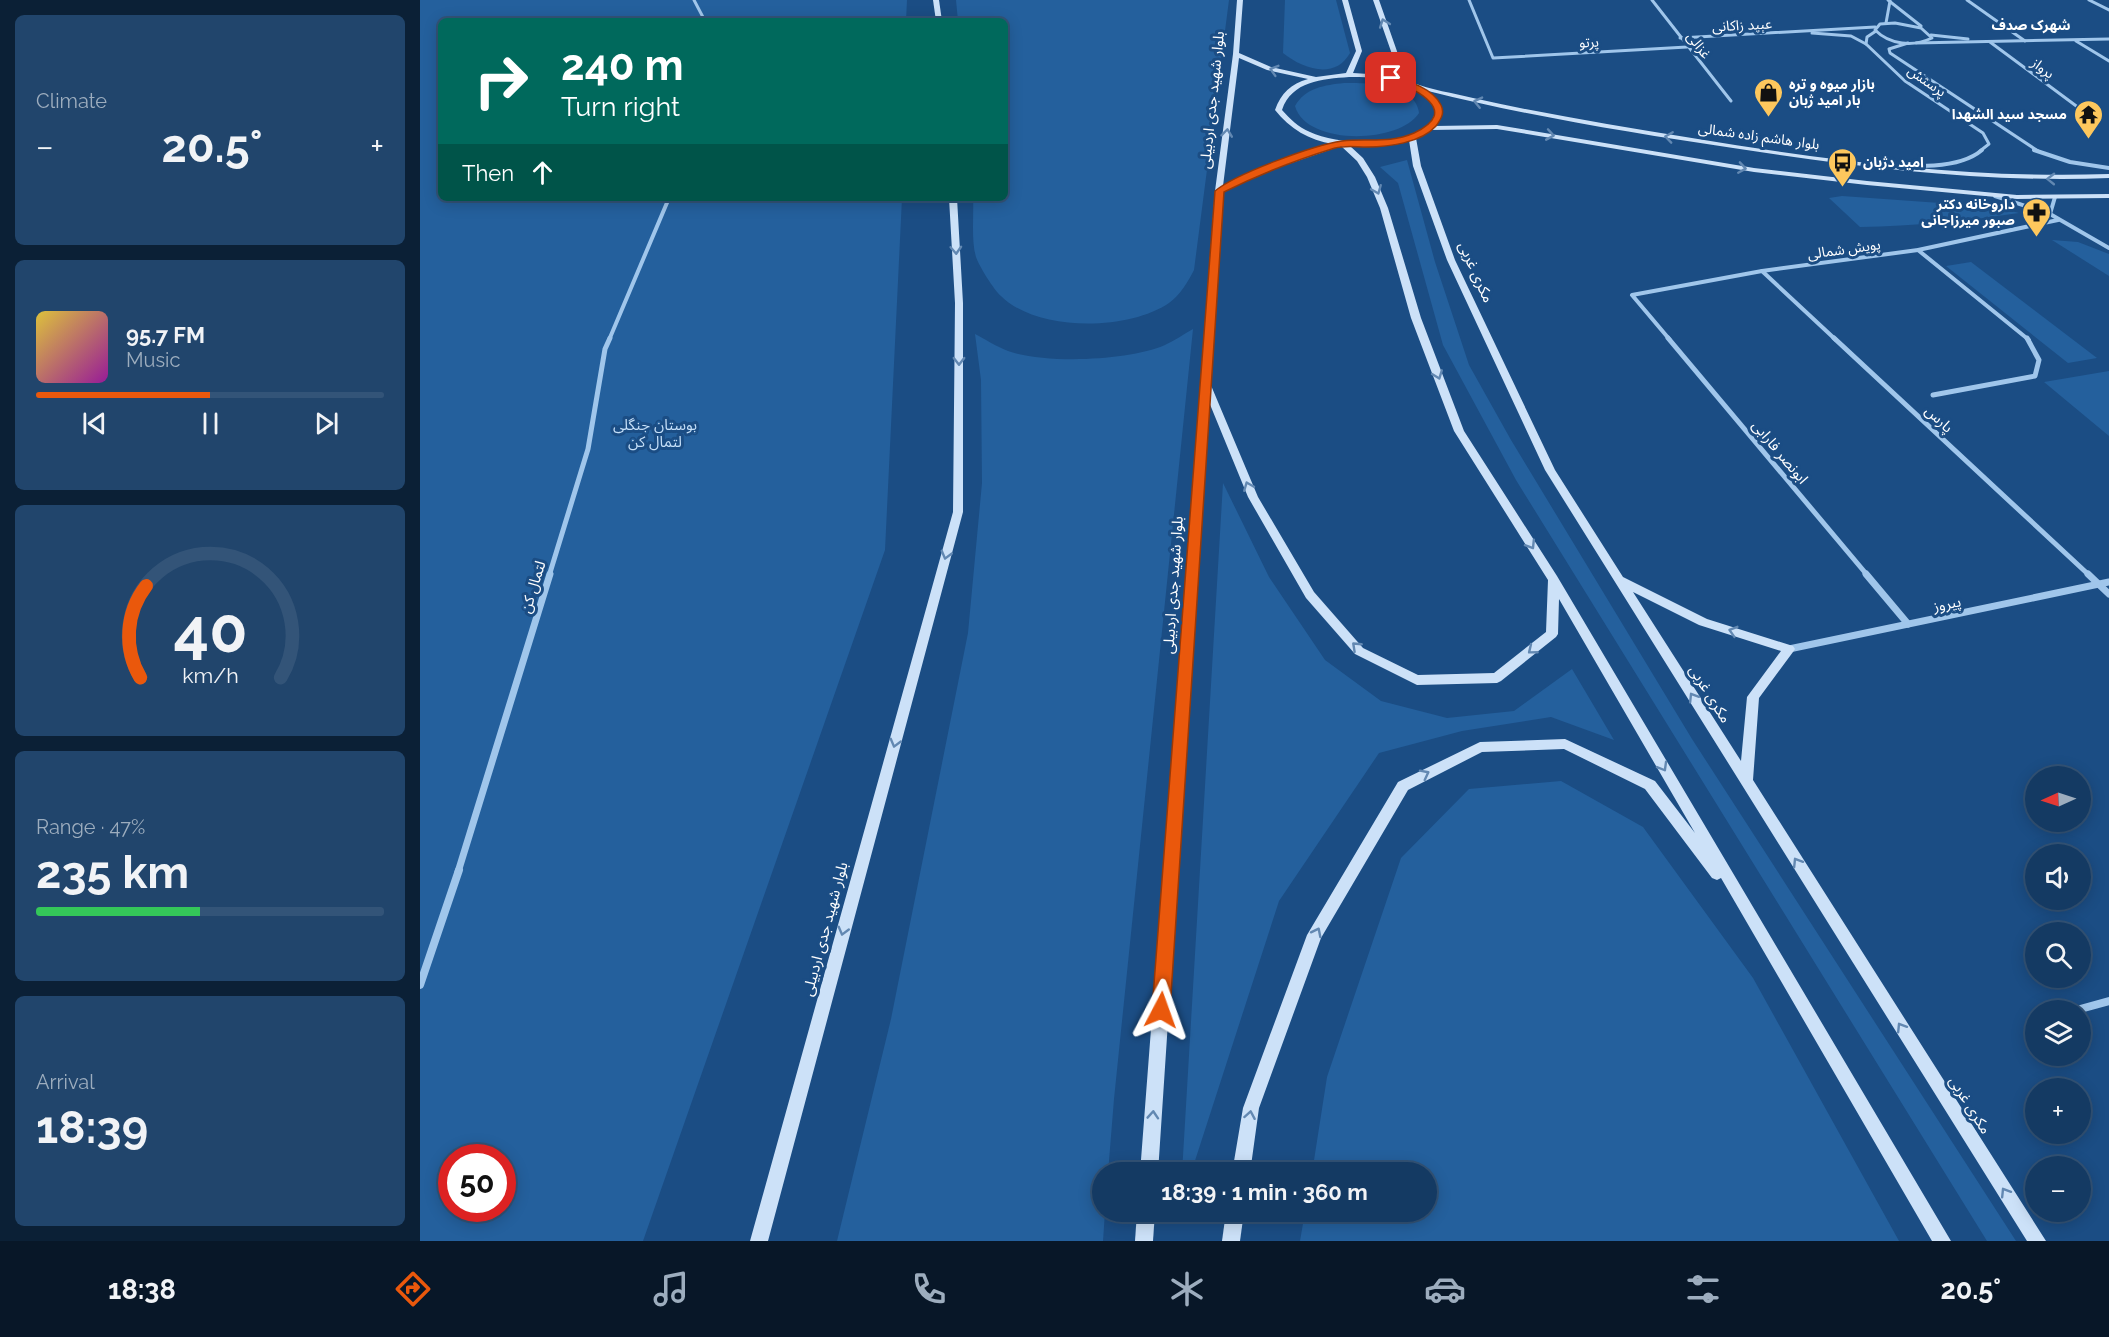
<!DOCTYPE html>
<html lang="en">
<head>
<meta charset="utf-8">
<style>
	body { margin:0; font-family:Raleway,"Noto Sans Arabic",sans-serif; background:#21456c; color:#f1f3f6; height:100vh; display:flex; flex-direction:column; font-size:22px; white-space:nowrap }
	* { box-sizing:border-box; margin:0 }
	p { font-size:20px; color:#9dadbe }
	.icon { flex:none; width:33px; height:33px; fill:none; stroke:currentColor; stroke-width:2; stroke-linecap:round; stroke-linejoin:round }
	.map { position:relative; flex:1; overflow:hidden }
	.sheet { display:flex; flex-direction:column; gap:15px; padding:15px; background:#0b2036; width:420px }
	.sheet>* { flex:none }
	.hud { position:absolute; left:18px; top:18px; width:570px; height:183px; border-radius:9px; box-shadow:0 3px 15px #0003,0 0 0 2px #335478; background:#00695c; color:#fff; overflow:hidden }
	.needle { width:39px; rotate:267deg }
	.fabs { position:absolute; left:1605px; top:766px; display:grid; gap:12px }
	.fabs a { display:grid; place-items:center; width:66px; height:66px; border-radius:50%; background:#143a63; box-shadow:0 3px 15px #0003,0 0 0 2px #335478; font-size:30px }
	.speed { position:absolute; left:18px; top:1144px; display:flex; gap:12px; font-size:30px; font-weight:700; text-align:center }
	.speed>* { display:grid; place-content:center; width:78px; height:78px; border-radius:50%; background:#143a63; box-shadow:0 3px 15px #0003,0 0 0 2px #335478; line-height:1 }
	.speed .limit { border:9px solid #d22; background:#fff; color:#111 }
	.pin { position:absolute; display:grid; place-items:center; width:51px; height:51px; color:#fff; margin:-26px; border-radius:12px; box-shadow:0 3px 9px #0006 }
	.me { position:absolute; width:66px; margin:-33px; rotate:4deg; stroke-linejoin:round; filter:drop-shadow(0 0 4px #0008) }
	.turn { display:flex; align-items:center; gap:21px; height:126px; padding:0 24px; font-size:27px }
	.turn .icon { width:78px; height:78px; stroke-width:2.5 }
	.turn b { display:block; font-size:42px; line-height:51px }
	.then { display:flex; align-items:center; height:57px; padding:0 24px; background:#0003; gap:12px; font-size:22px }
	.big { font-size:45px; font-weight:700; line-height:1.1 }
	.sheet .widget { flex:1; display:flex; flex-direction:column; justify-content:center; gap:9px; min-width:0; padding:0 21px; border-radius:9px; background:#21456c }
	.sheet .dial { align-items:center; gap:0 }
	.dial svg { height:156px; overflow:visible; fill:none; stroke:#335478; stroke-width:7; stroke-linecap:round; text-anchor:middle }
	.dial text { fill:#f1f3f6; stroke:none }
	.song { display:flex; align-items:center; gap:18px }
	.cover { width:72px; height:72px; border-radius:9px; background:linear-gradient(135deg,hsl(50 70% 55%),hsl(300 70% 35%)) }
	.played { height:6px; border-radius:3px; background:linear-gradient(90deg,#ea580c 50%,#335478 50%) }
	.keys { display:flex; justify-content:space-around; direction:ltr }
	.heat { display:flex; justify-content:space-between; align-items:center; font-size:33px; direction:ltr }
	.charge { height:9px; border-radius:4px; background:linear-gradient(90deg,#34c759 47%,#335478 0) }
	.trip { position:absolute; left:672px; top:1162px; width:345px; height:60px; border-radius:30px; background:#143a63; box-shadow:0 3px 15px #0003,0 0 0 2px #335478; font-weight:700; line-height:60px; text-align:center }
	.tabs { display:flex; height:96px; justify-content:space-around; align-items:center; background:#081728; color:#9dadbe }
	.tabs .icon { width:42px; height:42px }
	.tabs .current { color:#ea580c }
	.tabs b { font-size:27px; color:#f1f3f6 }
	main { display:flex; flex:1; min-height:0 }
	.map>svg:first-child { display:block }
	.green { fill:#24609d; fill-rule:evenodd }
	.lines { fill:none; stroke-linecap:round; stroke-linejoin:round }
	.street-far4 { stroke:#a0c6eb; stroke-width:3 }
	.street-far3 { stroke:#a0c6eb; stroke-width:4 }
	.street-far2 { stroke:#a0c6eb; stroke-width:5 }
	.street-far1 { stroke:#a0c6eb; stroke-width:7 }
	.street { stroke:#a0c6eb; stroke-width:8 }
	.secondary { fill:#cce1f8; fill-rule:evenodd }
	.oneway { stroke:#6288b2 }
	.route { fill:#ea580c; stroke:#983908; stroke-width:1.5 }
	.labels { text-anchor:middle; dominant-baseline:central; stroke-width:6; stroke-linejoin:round; paint-order:stroke }
	.far-street-label { font-size:14px; fill:#fff; stroke:#1b4d84 }
	.far-neighbourhood-label { font-size:14px; font-weight:bold; fill:#fff; stroke:#1b4d84 }
	.far-poi-label { font-size:14px; font-weight:bold; fill:#fff; stroke:#1b4d84; text-anchor:start }
	.street-label { font-size:15px; fill:#fff; stroke:#1b4d84 }
	.park-label { font-size:15px; fill:#c5dff8; stroke:#1b4d84 }
</style>
</head>
<body>
<main>
<section class="sheet">
<div class="widget"><p>Climate</p>
<div class="heat"><a>−</a><b class="big">20.5°</b><a>+</a></div>
</div>
<div class="widget">
<div class="song"><i class="cover"></i><div><b>95.7 FM</b><p>Music</p></div></div>
<div class="played"></div>
<div class="keys"><svg class="icon" aria-label="previous" viewBox="0 0 24 24"><path d="M18 5L8 12l10 7zM5 5v14"/></svg><svg class="icon" aria-label="pause" viewBox="0 0 24 24"><path d="M8 5v14M16 5v14"/></svg><svg class="icon" aria-label="next" viewBox="0 0 24 24"><path d="M6 5l10 7-10 7zM19 5v14"/></svg></div>
</div>
<div class="widget dial"><svg viewBox="0 0 100 80">
<path d="M14 69A42 42 0 1 1 86 69"/>
<path d="M14 69A42 42 0 0 1 17 22" stroke="#ea580c"/>
<text x="50" y="56" font-size="32" font-weight="700">40</text>
<text x="50" y="72" font-size="11">km/h</text>
</svg></div>
<div class="widget"><p>Range · 47%</p><b class="big">235 km</b><div class="charge"></div></div>
<div class="widget"><p>Arrival</p><b class="big">18:39</b></div>
</section>
<div class="map">
<svg width="1689" height="1241" viewBox="0 0 1689 1241">
	<rect width="100%" height="100%" fill="#1b4d84"/>
	<g class="green">
		<path d="M0,0H487L486,21H21V198H482L465,550L223,1241H0ZM32,1158H82V1209H32Z"/>
		<path d="M536,0H809L774,270C768,282 760,295 749,303C708,331 617,332 581,296C574,290 559,266 556,257C551,240 554,216 553,198H585V21H538Z"/>
		<path d="M865,0H916L930,53C915,80 883,69 863,53Z"/>
		<path d="M924,83C948,83 995,83 999,113C979,144 886,146 875,106C885,88 905,85 924,83Z"/>
		<path d="M987,160L1015,262L1049,365L1091,440L1272,739L1596,1241H1567L1096,480L1023,345L978,183L960,167Z"/>
		<path d="M1422,196L1576,207L1599,213C1546,221 1494,226 1440,227L1409,198Z"/>
		<path d="M1632,240L1658,242L1689,254V276Z"/>
		<path d="M1551,262L1677,358L1648,363L1526,266Z"/>
		<path d="M773,329L694,1099L688,1173H682V1212H685L683,1241H417L471,1019L548,633L562,483L561,380L555,334C565,339 577,347 588,351C625,364 709,361 745,345C754,341 764,334 773,329Z"/>
		<path d="M1689,371V436L1624,382Z"/>
		<path d="M803,483L849,577L905,660L961,701L1027,718L1094,711L1152,669L1194,740L1131,717L1042,731L959,753L859,901L771,1173H762Z"/>
		<path d="M1141,781L1223,827L1333,978L1479,1241H880L885,1212H1006V1173H892L907,1077L981,858L1049,789Z"/>
	</g>
	<g class="lines">
		<g class="street-far4">
			<path d="M274,0L285,21"/>
			<path d="M1049,0L1073,58L1267,47"/>
			<path d="M1232,0L1311,101"/>
			<path d="M1468,0L1501,26"/>
			<path d="M1547,0L1605,41"/>
			<path d="M1669,0L1689,10"/>
			<path d="M1466,23L1470,1"/>
			<path d="M1475,23L1501,28L1512,38C1493,47 1470,45 1455,30L1460,24Z"/>
			<path d="M1456,31L1447,37L1446,44L1485,81L1563,133L1569,144L1560,151"/>
			<path d="M1392,33L1431,36L1446,44"/>
			<path d="M1511,35L1548,39"/>
			<path d="M1260,38L1455,27"/>
			<path d="M1656,41L1689,61"/>
			<path d="M1570,42L1663,111"/>
			<path d="M1488,43L1469,49L1470,53L1618,151"/>
			<path d="M1496,43L1689,39"/>
		</g>
		<g class="street-far3">
			<path d="M1614,150L1650,162L1689,168"/>
			<path d="M1445,163C1478,165 1535,173 1562,150"/>
			<path d="M1575,196L1630,214L1689,248"/>
			<path d="M1630,214L1635,197"/>
			<path d="M1498,250L1609,340"/>
			<path d="M1342,271L1416,340"/>
			<path d="M189,340L249,198"/>
			<path d="M1250,340L1212,295L1342,271L1498,250L1638,220"/>
		</g>
		<g class="street-far2">
			<path d="M1248,338L1448,576"/>
			<path d="M1414,338L1670,576"/>
			<path d="M1513,395L1615,376L1619,360L1607,338"/>
			<path d="M129,576L168,449L185,349L190,338"/>
		</g>
		<g class="street-far1">
			<path d="M1446,574L1488,624"/>
			<path d="M1668,574L1689,594"/>
			<path d="M1369,649L1689,582"/>
			<path d="M38,872L130,574"/>
		</g>
		<g class="street">
			<path d="M0,985L39,870"/>
			<path d="M1653,1011L1689,1001"/>
		</g>
		<g class="secondary">
			<path d="M513,0H519L522,21H516Z"/>
			<path d="M817,0H823L819,53L851,67L896,77L926,73L936,51L922,0H928L942,51L933,73L964,75L984,80L973,57L953,0H959L979,57L991,82C1011,90 1033,93 1053,98C1097,108 1142,116 1187,124C1353,152 1521,180 1689,174V178C1562,183 1438,167 1313,148C1211,133 1108,116 1008,91C1021,101 1025,112 1015,126L1077,125L1334,168L1447,181L1597,195L1689,194V198L1597,199L1447,185L1334,172L1077,129L1010,130L996,138L1001,166L1035,260L1135,470L1203,577L1287,619L1373,646L1375,649L1373,652L1339,698L1333,780L1626,1241H1607L1125,470L1027,260L993,166L989,140L952,147L930,146L943,158L955,177L968,208L1001,318L1044,431L1137,576L1531,1241H1512L1301,878L1297,880L1292,878L1225,789L1144,749L1062,752L988,790L901,938L839,1108L830,1173H812L823,1108L887,935L978,782L1060,742L1145,739L1235,781L1275,833L1139,599L1138,634L1136,637L1081,681L1077,683L997,685L935,654L886,598L828,497L789,402L738,1173H720L795,191L813,54ZM819,58L847,70L888,79C871,84 861,93 855,110C870,129 889,140 913,144L839,168L803,186ZM929,77C955,77 993,78 1010,100C1015,107 1017,114 1011,121C991,150 918,145 890,132C878,127 870,119 862,110C872,81 902,79 929,77ZM921,146L937,161L947,177L960,208L991,318L1034,431L1128,580L1126,632L1074,673L998,675L943,648L894,592L838,497L790,383L803,192L845,172ZM1213,592L1279,625L1361,651L1327,697L1321,761Z"/>
			<path d="M529,198H537L543,303V512L348,1241H330L533,512L535,303Z"/>
			<path d="M717,1212H735L733,1241H715Z"/>
			<path d="M806,1212H824L820,1241H802Z"/>
		</g>
	</g>
	<defs><path id="oneway-chevron" d="M-2-3.5L2.5 0L-2 3.5" fill="none" stroke-width="1.6" stroke-linecap="round" stroke-linejoin="round" transform="scale(1.5)"/></defs>
	<g class="oneway">
		<use href="#oneway-chevron" transform="translate(964 23) rotate(-110)"/>
		<use href="#oneway-chevron" transform="translate(854 70) rotate(-163)"/>
		<use href="#oneway-chevron" transform="translate(1058 102) rotate(-167)"/>
		<use href="#oneway-chevron" transform="translate(807 133) rotate(-83)"/>
		<use href="#oneway-chevron" transform="translate(1130 135) rotate(10)"/>
		<use href="#oneway-chevron" transform="translate(1249 137) rotate(-172)"/>
		<use href="#oneway-chevron" transform="translate(1322 168) rotate(9)"/>
		<use href="#oneway-chevron" transform="translate(1631 179) rotate(-179)"/>
		<use href="#oneway-chevron" transform="translate(957 190) rotate(68)"/>
		<use href="#oneway-chevron" transform="translate(536 250) rotate(87)"/>
		<use href="#oneway-chevron" transform="translate(539 361) rotate(90)"/>
		<use href="#oneway-chevron" transform="translate(1018 375) rotate(69)"/>
		<use href="#oneway-chevron" transform="translate(828 486) rotate(-112)"/>
		<use href="#oneway-chevron" transform="translate(1111 545) rotate(58)"/>
		<use href="#oneway-chevron" transform="translate(526 555) rotate(105)"/>
		<use href="#oneway-chevron" transform="translate(1313 631) rotate(-163)"/>
		<use href="#oneway-chevron" transform="translate(936 646) rotate(-137)"/>
		<use href="#oneway-chevron" transform="translate(1112 650) rotate(141)"/>
		<use href="#oneway-chevron" transform="translate(1273 697) rotate(-122)"/>
		<use href="#oneway-chevron" transform="translate(475 743) rotate(105)"/>
		<use href="#oneway-chevron" transform="translate(1243 767) rotate(60)"/>
		<use href="#oneway-chevron" transform="translate(1005 774) rotate(-27)"/>
		<use href="#oneway-chevron" transform="translate(1377 862) rotate(-122)"/>
		<use href="#oneway-chevron" transform="translate(423 931) rotate(105)"/>
		<use href="#oneway-chevron" transform="translate(897 932) rotate(-63)"/>
		<use href="#oneway-chevron" transform="translate(1481 1027) rotate(-122)"/>
		<use href="#oneway-chevron" transform="translate(733 1115) rotate(-86)"/>
		<use href="#oneway-chevron" transform="translate(830 1115) rotate(-80)"/>
		<use href="#oneway-chevron" transform="translate(1585 1192) rotate(-122)"/>
	</g>
	<path class="route" d="M971,76C988,81 1013,88 1021,105C1025,113 1021,119 1016,126C1001,143 968,147 947,147C936,147 926,145 915,148C876,160 840,174 804,192L750,1010L747,1016L741,1019L734,1016L732,1010L795,191C815,174 894,145 922,141C947,138 969,144 994,133C1042,111 995,88 968,80V77Z"/>
	<defs>
		<symbol id="shop-pin" viewBox="-11 -11 22 30"><path d="M0 17L-7.5 6A9.5 9.5 0 1 1 7.5 6Z" fill="#fdc75d" stroke="#1b4d84"/><path d="M-5-2.5h2.3a2.7 3.5 0 0 1 5.4 0H5L5.5 6h-11ZM-1.5-2.5h3a1.5 2.3 0 0 0-3 0Z" fill="#111"/></symbol>
		<symbol id="temple-pin" viewBox="-11 -11 22 30"><path d="M0 17L-7.5 6A9.5 9.5 0 1 1 7.5 6Z" fill="#fdc75d" stroke="#1b4d84"/><path d="M0-6L5-2H3V0L6.5 2.5H4V6H1.5V3h-3V6H-4V2.5H-6.5L-3 0V-2H-5Z" fill="#111"/></symbol>
		<symbol id="bus-pin" viewBox="-11 -11 22 30"><path d="M0 17L-7.5 6A9.5 9.5 0 1 1 7.5 6Z" fill="#fdc75d" stroke="#1b4d84"/><path d="M-5-6H5V4H4V6H2V4H-2V6H-4V4H-5ZM-3.5-4V0h7V-4ZM-3.5 1.2v1.5H-2V1.2ZM2 1.2v1.5H3.5V1.2Z" fill="#111"/></symbol>
		<symbol id="pharmacy-pin" viewBox="-11 -11 22 30"><path d="M0 17L-7.5 6A9.5 9.5 0 1 1 7.5 6Z" fill="#fdc75d" stroke="#1b4d84"/><path d="M-2-6h4v4h4v4h-4v4h-4v-4h-4v-4h4Z" fill="#111"/></symbol>
	</defs>
	<g fill-rule="evenodd">
		<use href="#shop-pin" x="1332" y="76" width="33" height="45"/>
		<use href="#temple-pin" x="1652" y="98" width="33" height="45"/>
		<use href="#bus-pin" x="1406" y="146" width="33" height="45"/>
		<use href="#pharmacy-pin" x="1600" y="196" width="33" height="45"/>
	</g>
	<g class="labels">
		<g class="far-street-label">
			<text transform="translate(1322 25) rotate(-3)">عبید زاکانی</text>
			<text transform="translate(1169 42) rotate(-3)">پرتو</text>
			<text transform="translate(1279 45) rotate(52)">غزالی</text>
			<text transform="translate(1623 68) rotate(37)">پرواز</text>
			<text transform="translate(1507 81) rotate(35)">پرستش</text>
			<text transform="translate(1339 136) rotate(8)">بلوار هاشم زاده شمالی</text>
			<text transform="translate(1424 249) rotate(-8)">پویش شمالی</text>
		</g>
		<g class="far-neighbourhood-label">
			<text x="1611" y="25">شهرک صدف</text>
		</g>
		<g class="far-poi-label">
			<text x="1369" y="84">بازار میوه و تره<tspan x="1369" dy="16">بار امید ژبان</tspan></text>
			<text x="1647" y="114" text-anchor="end">مسجد سید الشهدا</text>
			<text x="1443" y="162">امید دژبان</text>
			<text x="1595" y="204" text-anchor="end">داروخانه دکتر<tspan x="1595" dy="16">صبور میرزاجانی</tspan></text>
		</g>
		<g class="street-label">
			<text transform="translate(792 100) rotate(-84)">بلوار شهید جدی اردبیلی</text>
			<text transform="translate(1056 272) rotate(66)">مکری غربی</text>
			<text transform="translate(1519 419) rotate(43)">پارس</text>
			<text transform="translate(1360 452) rotate(50)">ابونصر فارابی</text>
			<text transform="translate(753 585) rotate(-86)">بلوار شهید جدی اردبیلی</text>
			<text transform="translate(113 587) rotate(-73)">لتمال کن</text>
			<text transform="translate(1527 604) rotate(-12)">پیروز</text>
			<text transform="translate(1290 694) rotate(58)">مکری غربی</text>
			<text transform="translate(405 929) rotate(-75)">بلوار شهید جدی اردبیلی</text>
			<text transform="translate(1550 1105) rotate(58)">مکری غربی</text>
		</g>
		<g class="park-label">
			<text x="235" y="425">بوستان جنگلی<tspan x="235" dy="17">لتمال کن</tspan></text>
		</g>
	</g>
</svg>
<div class="fabs">
<a><svg class="needle" viewBox="-14 -14 28 28"><path d="M0-13l5 13h-10z" fill="#e53935"/><path d="M0 13l5-13h-10z" fill="#9dadbe"/></svg></a>
<a><svg class="icon" aria-label="sound" viewBox="0 0 24 24"><path d="M4 9h4l5-4v14l-5-4H4zM17 9q2 3 0 6"/></svg></a>
<a><svg class="icon" aria-label="search" viewBox="0 0 24 24"><circle cx="10" cy="10" r="6"/><path d="M15 15l6 6"/></svg></a>
<a><svg class="icon" aria-label="layers" viewBox="0 0 24 24"><path d="M12 4l9 5-9 5-9-5zM3 14l9 5 9-5"/></svg></a>
<a>+</a>
<a>−</a>
</div>
<div class="speed"><div class="limit">50</div></div>
<div class="pin" style="left:971px;top:78px;background:#d93025"><svg class="icon" aria-label="arrive" viewBox="0 0 24 24"><path d="M6 21V4h12l-3 4 3 4H6"/></svg></div>
<svg class="me" style="left:741px;top:1010px" viewBox="-20 -20 40 40"><path d="M0-17L14 15 0 8-14 15z" fill="#ea580c" stroke="#fff" stroke-width="4"/></svg>
<div class="trip">18:39 · 1 min · 360 m</div>
<div class="hud">
<div class="turn"><svg class="icon" aria-label="right" viewBox="0 0 24 24"><path d="M7 20v-9h11M14 6l5 5-5 5"/></svg><div><b>240 m</b>Turn right</div></div>
<div class="then">Then<svg class="icon" aria-label="ahead" viewBox="0 0 24 24"><path d="M12 20V5M6 11l6-6 6 6"/></svg></div>
</div>
</div>
</main>
<nav class="tabs">
<b>18:38</b>
<svg class="icon current" aria-label="directions" viewBox="0 0 24 24"><path d="M12 3l9 9-9 9-9-9zM9 14v-3h6M13 9l2 2-2 2"/></svg>
<svg class="icon" aria-label="music" viewBox="0 0 24 24"><path d="M9 18V5l10-2v13"/><circle cx="6" cy="18" r="3"/><circle cx="16" cy="16" r="3"/></svg>
<svg class="icon" aria-label="phone" viewBox="0 0 24 24"><path d="M5 4h4l2 5-3 2q2 4 5 5l2-3 5 2v4C11 20 4 13 5 4z"/></svg>
<svg class="icon" aria-label="climate" viewBox="0 0 24 24"><path d="M12 3v18M4 7l16 10M4 17L20 7"/></svg>
<svg class="icon" aria-label="car" viewBox="0 0 24 24"><path d="M5 17H2v-5l4-1 3-4h7l3 4 3 1v5h-3M9 17h6M6 11h13"/><circle cx="7" cy="17" r="2"/><circle cx="17" cy="17" r="2"/></svg>
<svg class="icon" aria-label="filters" viewBox="0 0 24 24"><path d="M4 7h16M4 17h16"/><circle cx="9" cy="7" r="2"/><circle cx="15" cy="17" r="2"/></svg>
<b>20.5°</b>
</nav>
</body>
</html>
